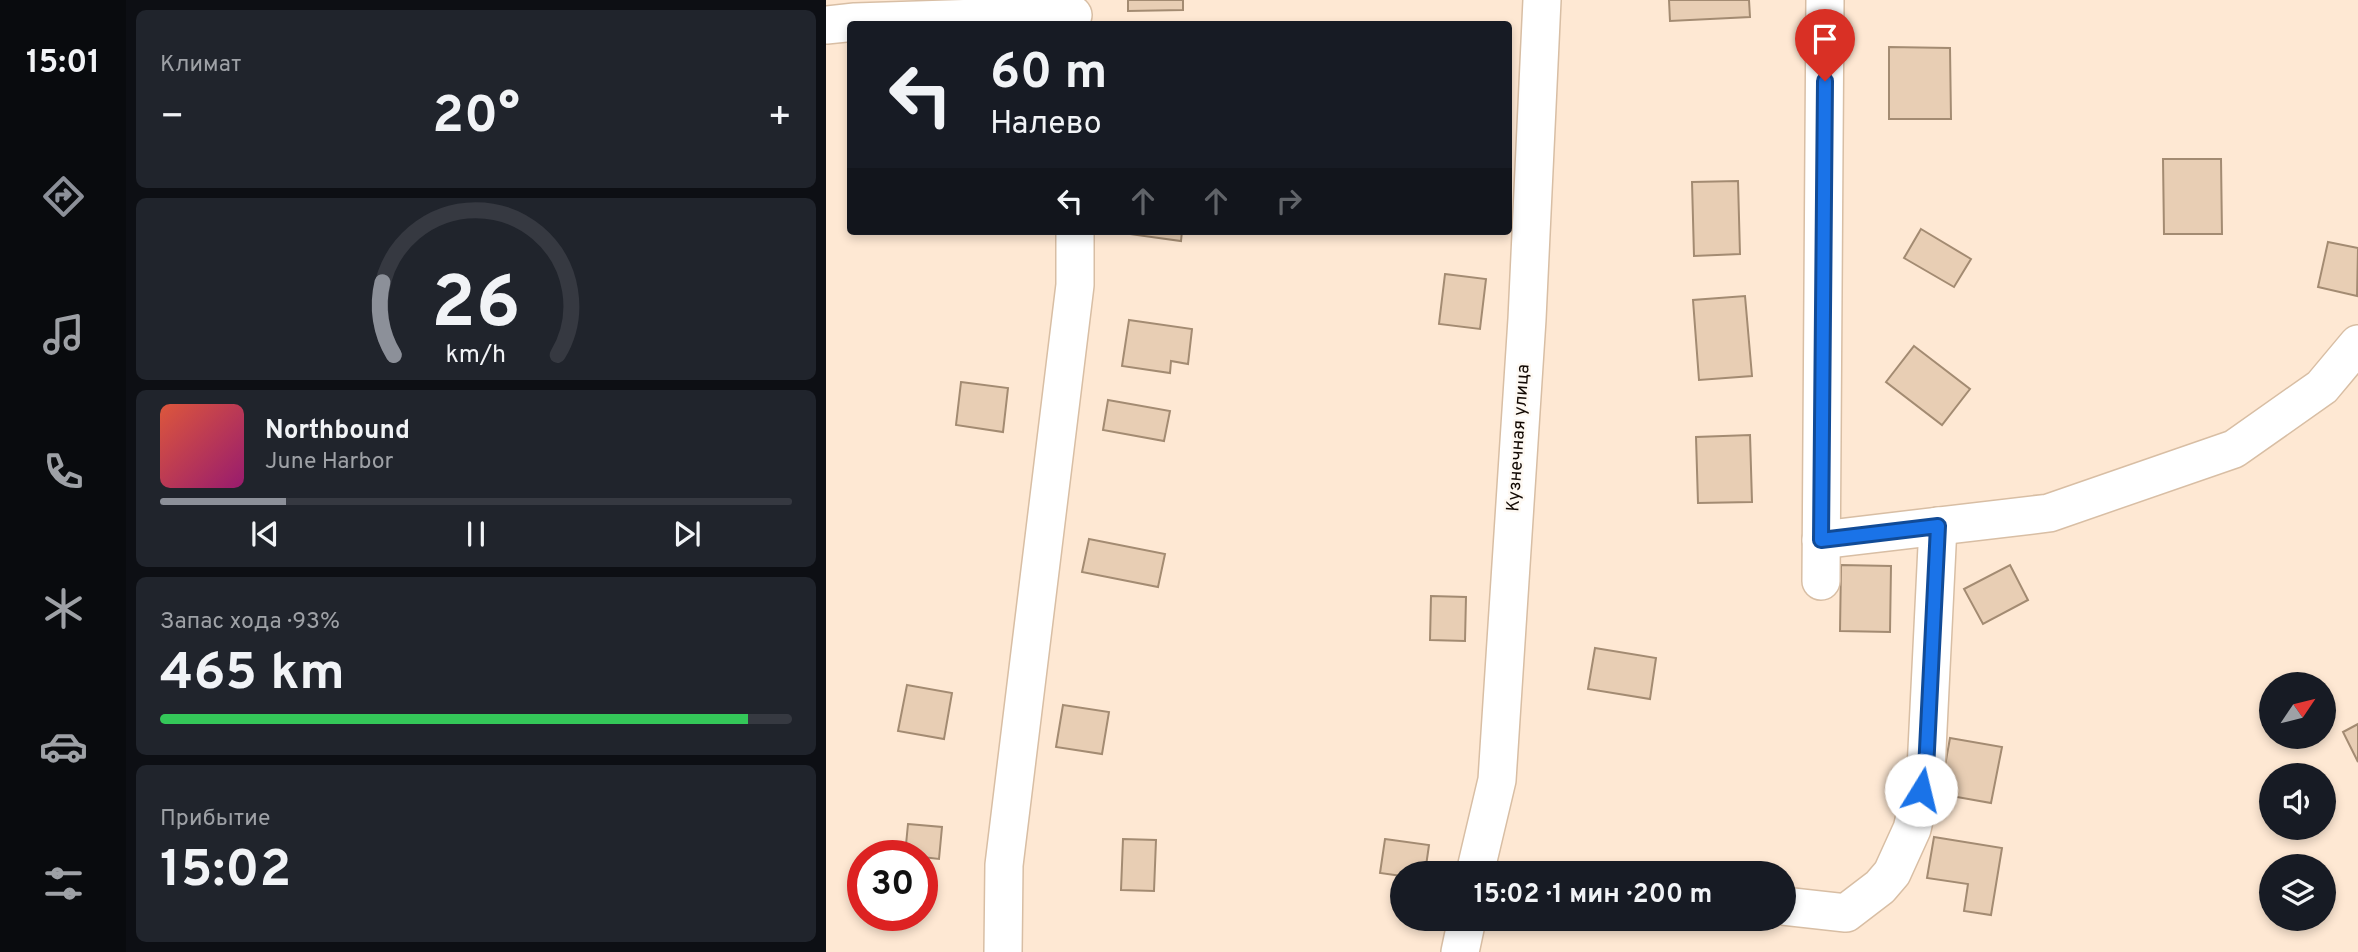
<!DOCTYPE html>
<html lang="ru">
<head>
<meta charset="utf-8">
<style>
	body { margin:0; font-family:Overpass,sans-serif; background:#20242c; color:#f1f3f6; height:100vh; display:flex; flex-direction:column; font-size:26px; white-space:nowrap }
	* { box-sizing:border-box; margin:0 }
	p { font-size:23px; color:#9ea1a6 }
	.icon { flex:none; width:38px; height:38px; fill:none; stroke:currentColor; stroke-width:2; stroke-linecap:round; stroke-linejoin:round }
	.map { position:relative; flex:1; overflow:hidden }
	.drawer { display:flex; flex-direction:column; gap:10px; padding:10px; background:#0d0f14; width:700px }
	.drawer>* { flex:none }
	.guide { position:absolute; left:21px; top:21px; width:665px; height:214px; border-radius:7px; box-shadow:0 4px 10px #0003; background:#171b24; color:#f1f3f6; overflow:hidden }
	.needle { width:46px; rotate:55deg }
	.buttons { position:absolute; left:1433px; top:672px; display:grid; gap:14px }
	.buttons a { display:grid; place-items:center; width:77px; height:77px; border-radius:50%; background:#171b24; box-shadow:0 4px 10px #0003; font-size:35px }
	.speed { position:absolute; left:21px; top:840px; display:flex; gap:14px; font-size:35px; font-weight:700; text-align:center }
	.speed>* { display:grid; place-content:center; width:91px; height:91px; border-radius:50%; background:#171b24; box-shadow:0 4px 10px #0003; line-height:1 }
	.speed .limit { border:10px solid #d22; background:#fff; color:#111 }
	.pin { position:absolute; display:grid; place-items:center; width:60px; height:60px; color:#fff; margin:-72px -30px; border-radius:50% 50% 50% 0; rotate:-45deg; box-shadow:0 0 7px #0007 }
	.pin .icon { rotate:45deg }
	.me { position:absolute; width:77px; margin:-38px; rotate:9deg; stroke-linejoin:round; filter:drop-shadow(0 0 5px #0008) }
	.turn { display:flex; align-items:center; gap:24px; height:147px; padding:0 28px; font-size:32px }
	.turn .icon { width:91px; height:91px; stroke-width:2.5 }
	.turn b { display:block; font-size:49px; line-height:60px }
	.lanes { display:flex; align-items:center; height:66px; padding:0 28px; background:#0003; justify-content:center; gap:35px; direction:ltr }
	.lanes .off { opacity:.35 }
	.big { font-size:52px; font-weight:700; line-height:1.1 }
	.drawer .tile { flex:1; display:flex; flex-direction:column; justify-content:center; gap:10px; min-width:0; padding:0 24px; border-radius:10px; background:#20242c }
	.drawer .dial { align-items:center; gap:0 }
	.dial svg { height:182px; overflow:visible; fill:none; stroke:#363941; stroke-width:7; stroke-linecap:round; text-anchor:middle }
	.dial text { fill:#f1f3f6; stroke:none }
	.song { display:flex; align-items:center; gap:21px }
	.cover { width:84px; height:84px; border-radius:10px; background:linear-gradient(135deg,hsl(10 70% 55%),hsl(320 70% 35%)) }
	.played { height:7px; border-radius:4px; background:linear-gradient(90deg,#8c9099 20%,#363941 20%) }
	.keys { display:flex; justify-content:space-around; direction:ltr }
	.heat { display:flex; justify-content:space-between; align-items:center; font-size:38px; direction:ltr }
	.charge { height:10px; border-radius:5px; background:linear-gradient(90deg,#34c759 93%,#363941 0) }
	.trip { position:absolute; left:564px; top:861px; width:406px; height:70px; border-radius:35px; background:#171b24; box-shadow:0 4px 10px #0003; font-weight:700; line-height:70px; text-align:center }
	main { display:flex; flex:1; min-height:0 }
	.dock { display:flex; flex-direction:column; width:126px; justify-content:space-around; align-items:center; background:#090b0e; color:#9ea1a6 }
	.dock .icon { width:49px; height:49px }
	.dock .active { color:#8c9099 }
	.dock b { font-size:32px; color:#f1f3f6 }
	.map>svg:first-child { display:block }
	.building { fill:#e8ceb4; stroke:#a38b72; stroke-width:2 }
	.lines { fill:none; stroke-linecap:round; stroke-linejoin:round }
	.minor-casing { stroke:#d8bea4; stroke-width:40 }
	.minor { stroke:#fff; stroke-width:37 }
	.route-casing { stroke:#114b97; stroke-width:18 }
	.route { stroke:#1a73e8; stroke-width:12 }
	.labels { text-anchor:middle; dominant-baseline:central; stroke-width:5; stroke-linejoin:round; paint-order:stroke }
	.street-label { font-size:18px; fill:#120903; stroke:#fef9f3 }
</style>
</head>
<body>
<main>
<nav class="dock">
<b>15:01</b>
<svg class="icon active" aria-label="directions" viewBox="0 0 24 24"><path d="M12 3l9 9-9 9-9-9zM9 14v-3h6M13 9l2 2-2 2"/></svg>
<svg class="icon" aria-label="music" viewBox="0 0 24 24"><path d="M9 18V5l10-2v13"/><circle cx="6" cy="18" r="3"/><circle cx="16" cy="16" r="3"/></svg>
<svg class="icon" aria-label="phone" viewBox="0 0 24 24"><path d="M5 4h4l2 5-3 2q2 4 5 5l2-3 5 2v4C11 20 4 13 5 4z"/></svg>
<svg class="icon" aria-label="climate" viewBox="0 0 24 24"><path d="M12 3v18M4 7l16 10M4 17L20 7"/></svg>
<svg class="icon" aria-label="car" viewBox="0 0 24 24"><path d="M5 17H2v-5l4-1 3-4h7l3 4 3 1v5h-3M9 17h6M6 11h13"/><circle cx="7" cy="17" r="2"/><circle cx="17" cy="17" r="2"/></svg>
<svg class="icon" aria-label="filters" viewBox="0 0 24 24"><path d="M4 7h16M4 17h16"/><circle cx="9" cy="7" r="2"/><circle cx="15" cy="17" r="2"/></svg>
</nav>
<section class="drawer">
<div class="tile"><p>Климат</p>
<div class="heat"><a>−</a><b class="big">20°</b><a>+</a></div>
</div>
<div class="tile dial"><svg viewBox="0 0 100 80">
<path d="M14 69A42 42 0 1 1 86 69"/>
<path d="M14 69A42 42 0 0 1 9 37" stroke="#8c9099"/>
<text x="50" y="56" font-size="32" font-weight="700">26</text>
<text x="50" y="72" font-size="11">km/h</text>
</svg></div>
<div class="tile">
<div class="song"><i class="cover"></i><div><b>Northbound</b><p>June Harbor</p></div></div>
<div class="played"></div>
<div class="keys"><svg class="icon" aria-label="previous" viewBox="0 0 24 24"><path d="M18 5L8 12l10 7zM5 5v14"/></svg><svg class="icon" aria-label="pause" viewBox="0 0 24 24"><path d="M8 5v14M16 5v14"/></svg><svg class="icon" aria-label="next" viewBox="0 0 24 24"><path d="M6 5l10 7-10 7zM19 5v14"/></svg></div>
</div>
<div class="tile"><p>Запас хода · 93%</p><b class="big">465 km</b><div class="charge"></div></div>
<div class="tile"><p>Прибытие</p><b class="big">15:02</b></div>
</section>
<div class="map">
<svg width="1532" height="952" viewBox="0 0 1532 952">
	<rect width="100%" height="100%" fill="#fee8d3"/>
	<g class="building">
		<path d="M302,0H357V10L302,11Z"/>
		<path d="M843,0H923L924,17L844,21Z"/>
		<path d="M1063,47L1124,48L1125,119H1063Z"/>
		<path d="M1337,159H1395L1396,234H1338Z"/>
		<path d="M912,181L914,254L868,256L866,182Z"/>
		<path d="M1095,229L1145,259L1128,287L1078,258Z"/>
		<path d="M296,231H356L355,241L296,233Z"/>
		<path d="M1502,242L1532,248L1531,296L1492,287Z"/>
		<path d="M619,274L660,279L654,329L613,324Z"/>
		<path d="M919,296L926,376L873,380L867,300Z"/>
		<path d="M303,320L366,329L362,364L345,361L344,373L296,366Z"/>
		<path d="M1088,346L1144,389L1116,425L1060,382Z"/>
		<path d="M135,382L182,388L177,432L130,425Z"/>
		<path d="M282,400L344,411L338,441L277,430Z"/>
		<path d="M924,435L926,502L872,503L870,437Z"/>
		<path d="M263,539L339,554L332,587L256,572Z"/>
		<path d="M1015,565L1065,566L1064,632L1014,631Z"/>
		<path d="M1184,565L1202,600L1157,624L1138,589Z"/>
		<path d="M605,596L640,597L639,641L604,640Z"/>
		<path d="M769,648L830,658L824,699L762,689Z"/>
		<path d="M81,685L126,693L118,739L72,731Z"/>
		<path d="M237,705L283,712L276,754L230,747Z"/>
		<path d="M1532,724V762L1517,732Z"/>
		<path d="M1124,738L1176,747L1165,803L1114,794Z"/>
		<path d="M82,824L116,827L113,859L79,855Z"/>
		<path d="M1108,837L1176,848L1165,915L1138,911L1142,884L1101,878Z"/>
		<path d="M297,839L330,840L328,891L295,890Z"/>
		<path d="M559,839L603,845L599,873H576V876L554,873Z"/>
	</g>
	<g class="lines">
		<defs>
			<g id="minor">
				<path d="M0,25L29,22L247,15"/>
				<path d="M995,540L1223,513L1408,449L1496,387L1532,344"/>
				<path d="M995,581L999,0"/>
				<path d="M649,873L671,780L701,319L716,0"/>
				<path d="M957,906L1020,913L1054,887L1066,873L1086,829L1100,770L1112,526"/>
				<path d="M177,952L178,865L249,285V231"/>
				<path d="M634,952L641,919"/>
			</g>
		</defs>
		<use href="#minor" class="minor-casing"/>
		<use href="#minor" class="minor"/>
	</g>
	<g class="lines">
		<defs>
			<path id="route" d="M999,81L995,540L1112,526L1100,770L1095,790"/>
		</defs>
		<use href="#route" class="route-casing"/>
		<use href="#route" class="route"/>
	</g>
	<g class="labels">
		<g class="street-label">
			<text transform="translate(693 438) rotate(-86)">Кузнечная улица</text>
		</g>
	</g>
</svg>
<div class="buttons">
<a><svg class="needle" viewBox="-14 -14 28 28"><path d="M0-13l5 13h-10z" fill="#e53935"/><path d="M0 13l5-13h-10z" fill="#9ea1a6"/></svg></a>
<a><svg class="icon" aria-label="sound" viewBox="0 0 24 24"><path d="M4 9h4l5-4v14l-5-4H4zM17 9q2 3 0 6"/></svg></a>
<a><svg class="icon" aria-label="layers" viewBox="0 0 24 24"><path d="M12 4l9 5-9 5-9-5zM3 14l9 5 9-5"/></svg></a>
</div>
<div class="speed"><div class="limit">30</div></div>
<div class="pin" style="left:999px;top:81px;background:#d93025"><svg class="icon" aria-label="arrive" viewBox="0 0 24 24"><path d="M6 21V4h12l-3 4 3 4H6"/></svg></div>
<svg class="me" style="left:1095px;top:790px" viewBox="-20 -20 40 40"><circle r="19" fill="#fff"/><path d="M0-13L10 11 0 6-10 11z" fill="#1a73e8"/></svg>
<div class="trip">15:02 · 1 мин · 200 m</div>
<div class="guide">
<div class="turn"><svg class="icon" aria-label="left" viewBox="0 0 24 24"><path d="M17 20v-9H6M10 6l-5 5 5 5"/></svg><div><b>60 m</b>Налево</div></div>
<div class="lanes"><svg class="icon" aria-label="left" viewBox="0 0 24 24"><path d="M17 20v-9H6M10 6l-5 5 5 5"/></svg><svg class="icon off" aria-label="ahead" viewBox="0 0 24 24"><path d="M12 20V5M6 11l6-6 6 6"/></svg><svg class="icon off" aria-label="ahead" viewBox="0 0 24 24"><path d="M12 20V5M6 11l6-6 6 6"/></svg><svg class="icon off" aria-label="right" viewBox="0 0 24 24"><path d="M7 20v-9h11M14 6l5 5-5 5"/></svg></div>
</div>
</div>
</main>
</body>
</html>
